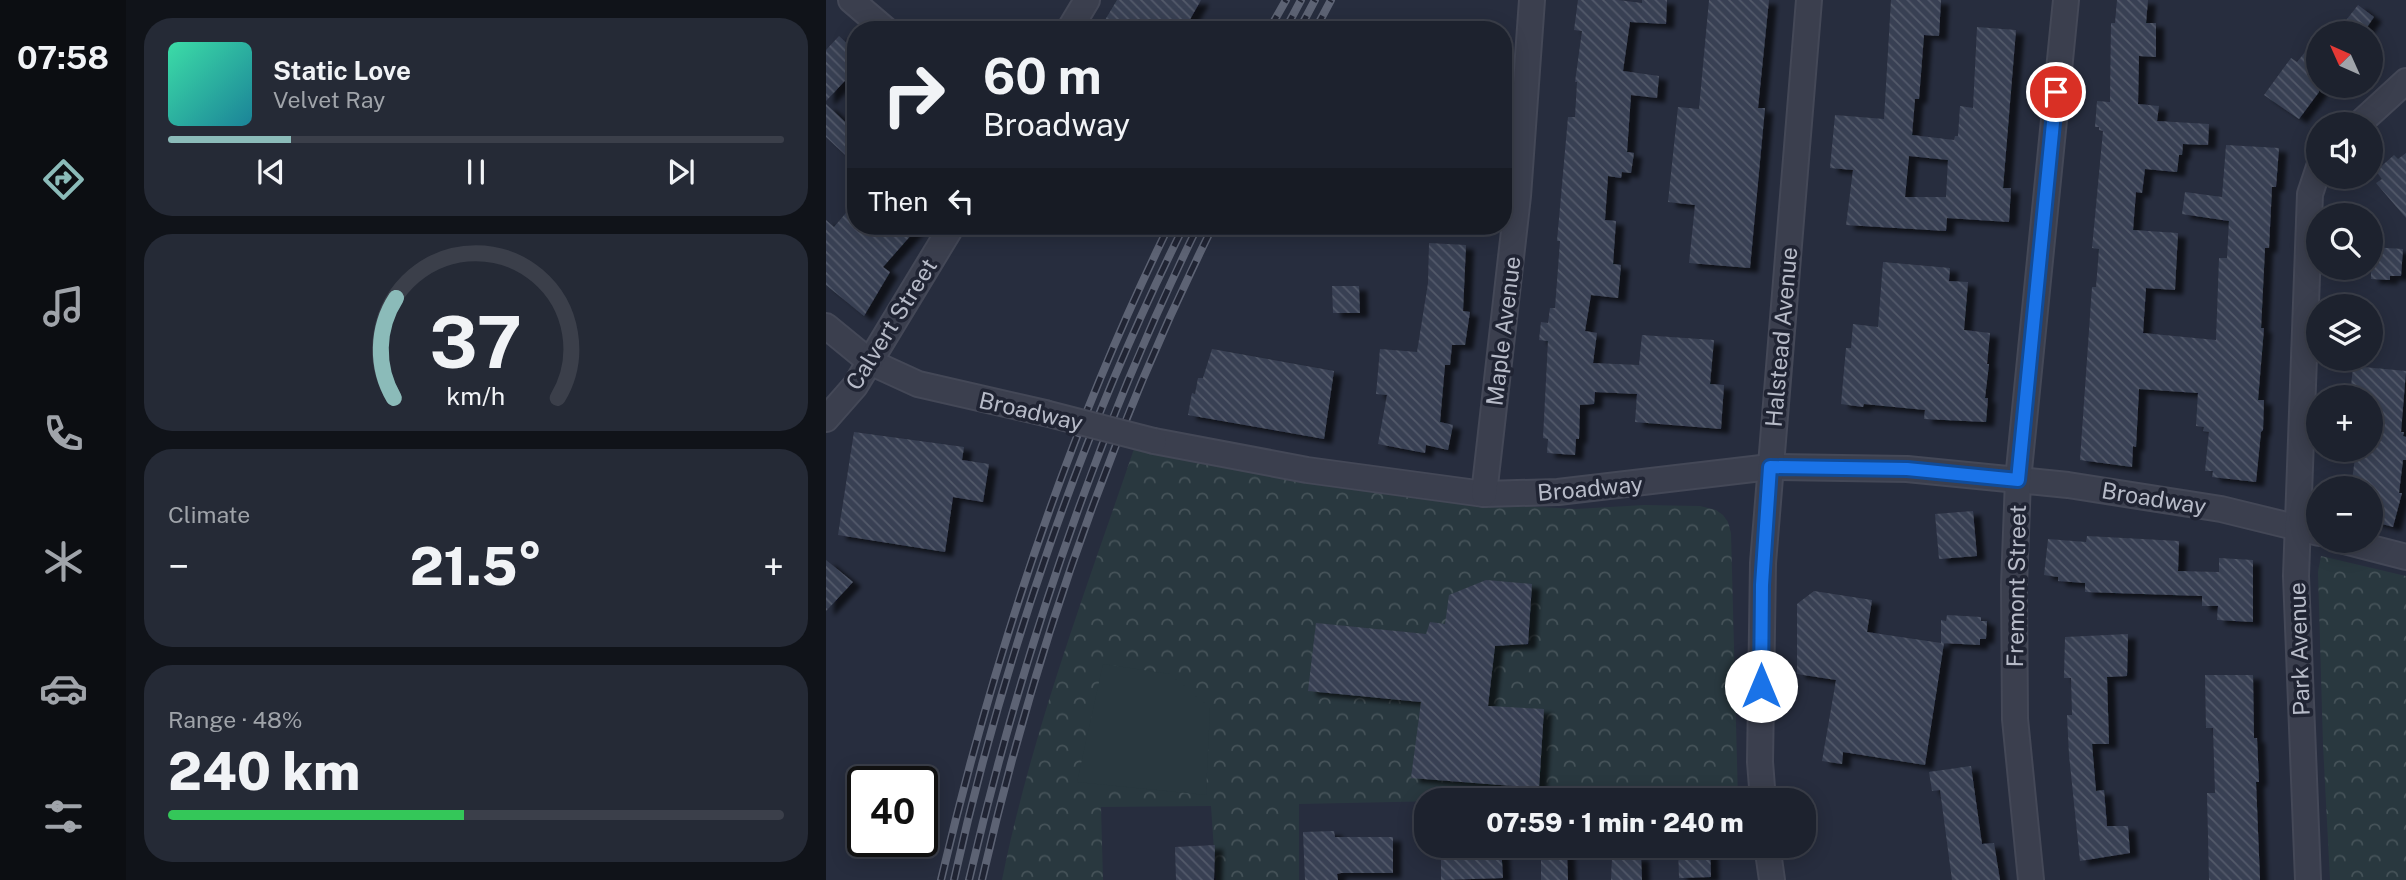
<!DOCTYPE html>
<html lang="en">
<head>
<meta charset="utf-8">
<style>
	body { margin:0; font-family:"Public Sans",sans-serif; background:#252a36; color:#f1f3f6; height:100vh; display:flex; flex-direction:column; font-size:26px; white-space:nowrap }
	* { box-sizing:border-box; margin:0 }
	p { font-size:23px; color:#a0a4aa }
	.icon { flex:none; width:38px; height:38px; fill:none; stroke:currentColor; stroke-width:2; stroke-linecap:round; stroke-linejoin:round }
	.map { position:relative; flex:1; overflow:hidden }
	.side { display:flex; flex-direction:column; gap:18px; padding:18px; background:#101319; width:700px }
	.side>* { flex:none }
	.hud { position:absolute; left:21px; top:21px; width:665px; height:214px; border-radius:28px; box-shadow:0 4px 18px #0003,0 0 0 2px #3b3f4a; background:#1d222e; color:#f1f3f6; overflow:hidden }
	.needle { width:46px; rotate:315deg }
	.fabs { position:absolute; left:1480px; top:21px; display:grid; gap:14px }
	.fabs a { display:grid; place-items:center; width:77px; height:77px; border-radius:50%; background:#1d222e; box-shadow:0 4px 18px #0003,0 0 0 2px #3b3f4a; font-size:35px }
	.speed { position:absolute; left:21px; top:766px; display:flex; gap:14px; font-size:35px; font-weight:700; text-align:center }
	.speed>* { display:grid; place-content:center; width:91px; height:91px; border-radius:50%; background:#1d222e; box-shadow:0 4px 18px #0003,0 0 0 2px #3b3f4a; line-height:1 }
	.speed .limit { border:4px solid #111; border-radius:10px; background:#fff; color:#111 }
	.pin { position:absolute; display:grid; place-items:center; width:60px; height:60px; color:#fff; margin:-30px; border:4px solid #fff; border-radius:50%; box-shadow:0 2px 7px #0007 }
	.me { position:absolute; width:77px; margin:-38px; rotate:0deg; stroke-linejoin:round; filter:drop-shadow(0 0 5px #0008) }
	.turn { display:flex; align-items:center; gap:24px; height:147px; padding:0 21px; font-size:32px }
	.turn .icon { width:91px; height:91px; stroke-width:2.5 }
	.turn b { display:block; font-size:49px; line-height:60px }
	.then { display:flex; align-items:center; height:66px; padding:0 21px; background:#0003; gap:14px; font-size:26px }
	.big { font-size:52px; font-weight:800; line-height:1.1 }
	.side .widget { flex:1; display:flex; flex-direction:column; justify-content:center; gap:10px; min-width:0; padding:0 24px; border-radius:28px; background:#252a36 }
	.side .dial { align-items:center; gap:0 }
	.dial svg { height:182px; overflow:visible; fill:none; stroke:#3b3f4a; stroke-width:7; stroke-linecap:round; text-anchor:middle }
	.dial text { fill:#f1f3f6; stroke:none }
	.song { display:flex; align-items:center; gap:21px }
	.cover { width:84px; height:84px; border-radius:10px; background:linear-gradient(135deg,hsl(160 70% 55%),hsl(190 70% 35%)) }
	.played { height:7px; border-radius:4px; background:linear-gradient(90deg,#8bbbb9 20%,#3b3f4a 20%) }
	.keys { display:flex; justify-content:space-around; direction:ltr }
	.heat { display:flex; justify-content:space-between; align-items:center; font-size:38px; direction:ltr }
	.charge { height:10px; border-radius:5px; background:linear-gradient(90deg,#34c759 48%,#3b3f4a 0) }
	.trip { position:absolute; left:588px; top:788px; width:402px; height:70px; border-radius:28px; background:#1d222e; box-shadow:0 4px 18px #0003,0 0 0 2px #3b3f4a; font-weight:800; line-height:70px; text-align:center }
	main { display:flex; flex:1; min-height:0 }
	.tabs { display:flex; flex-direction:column; width:126px; justify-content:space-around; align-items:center; background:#0c0e12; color:#a0a4aa }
	.tabs .icon { width:49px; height:49px }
	.tabs .current { color:#8bbbb9 }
	.tabs b { font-size:32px; color:#f1f3f6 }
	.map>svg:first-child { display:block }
	.park { fill:url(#park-crowns) }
	.garden { fill:#29383f }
	.building { fill:url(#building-back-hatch); fill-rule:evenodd; filter:url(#shadow) }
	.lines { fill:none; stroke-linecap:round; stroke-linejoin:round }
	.minor-casing { stroke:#444857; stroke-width:28 }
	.minor { stroke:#3b3f4e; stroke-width:24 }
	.rail-casing { stroke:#5d6374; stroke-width:8 }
	.rail { stroke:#202433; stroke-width:5; stroke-dasharray:16; stroke-linecap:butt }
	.minor-bridge-casing { stroke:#444857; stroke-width:28; stroke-linecap:butt }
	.minor-bridge { stroke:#3b3f4e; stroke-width:24 }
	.route-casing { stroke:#114b97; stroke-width:18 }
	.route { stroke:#1a73e8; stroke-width:12 }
	.labels { text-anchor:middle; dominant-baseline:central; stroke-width:7; stroke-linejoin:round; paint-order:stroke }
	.street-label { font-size:23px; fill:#b7bbc8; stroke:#202433 }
</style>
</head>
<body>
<main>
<nav class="tabs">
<b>07:58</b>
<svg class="icon current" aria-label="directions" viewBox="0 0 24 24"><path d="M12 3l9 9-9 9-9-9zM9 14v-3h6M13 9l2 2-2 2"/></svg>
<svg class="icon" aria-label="music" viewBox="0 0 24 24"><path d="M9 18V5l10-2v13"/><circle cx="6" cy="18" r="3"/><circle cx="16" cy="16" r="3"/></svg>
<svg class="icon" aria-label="phone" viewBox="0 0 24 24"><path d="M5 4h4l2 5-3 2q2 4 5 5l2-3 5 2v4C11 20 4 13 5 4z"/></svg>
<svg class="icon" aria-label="climate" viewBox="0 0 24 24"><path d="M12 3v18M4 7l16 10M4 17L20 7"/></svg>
<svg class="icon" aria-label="car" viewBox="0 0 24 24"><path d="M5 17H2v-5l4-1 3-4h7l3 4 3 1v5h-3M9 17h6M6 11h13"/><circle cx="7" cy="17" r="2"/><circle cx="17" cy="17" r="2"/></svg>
<svg class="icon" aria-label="filters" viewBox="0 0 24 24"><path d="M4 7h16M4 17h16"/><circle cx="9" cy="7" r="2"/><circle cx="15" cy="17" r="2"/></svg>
</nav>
<section class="side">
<div class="widget">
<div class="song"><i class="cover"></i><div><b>Static Love</b><p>Velvet Ray</p></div></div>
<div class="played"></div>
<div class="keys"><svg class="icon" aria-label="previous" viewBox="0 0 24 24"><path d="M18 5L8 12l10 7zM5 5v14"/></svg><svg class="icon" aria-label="pause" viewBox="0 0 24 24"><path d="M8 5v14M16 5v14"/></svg><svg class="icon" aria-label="next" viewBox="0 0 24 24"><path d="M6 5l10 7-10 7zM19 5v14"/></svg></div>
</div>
<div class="widget dial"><svg viewBox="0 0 100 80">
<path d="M14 69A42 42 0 1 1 86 69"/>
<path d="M14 69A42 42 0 0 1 15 25" stroke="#8bbbb9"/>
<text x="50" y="56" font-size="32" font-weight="700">37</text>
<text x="50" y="72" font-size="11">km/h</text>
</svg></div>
<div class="widget"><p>Climate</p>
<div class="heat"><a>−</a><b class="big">21.5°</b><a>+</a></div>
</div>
<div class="widget"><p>Range · 48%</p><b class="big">240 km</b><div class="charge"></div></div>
</section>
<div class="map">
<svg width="1580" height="880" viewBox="0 0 1580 880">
	<defs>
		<pattern id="park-crowns" width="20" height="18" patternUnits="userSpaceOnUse" patternTransform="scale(1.75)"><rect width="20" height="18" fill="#29383f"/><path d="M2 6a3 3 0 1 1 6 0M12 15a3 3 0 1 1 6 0" fill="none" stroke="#465359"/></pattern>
		<pattern id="building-back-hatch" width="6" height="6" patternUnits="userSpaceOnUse" patternTransform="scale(1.75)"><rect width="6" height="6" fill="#394053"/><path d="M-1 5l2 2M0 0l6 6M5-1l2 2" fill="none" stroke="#535a6a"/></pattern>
		<filter id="shadow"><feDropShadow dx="8" dy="4.5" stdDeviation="2" flood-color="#0009"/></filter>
	</defs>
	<rect width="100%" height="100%" fill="#272d3e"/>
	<g class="park">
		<path d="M310,443L631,502L750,509L818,505L874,506L890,510L897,515L902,522L905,533L912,800L715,799L473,804V880H390L385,806L275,807L277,880H176C206,731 261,587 310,443Z"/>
		<path d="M1495,556L1580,576V880H1504L1497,745L1492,572Z"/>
	</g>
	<path class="garden" d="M277,664L344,674L384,708L380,795L251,782Z"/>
	<g class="building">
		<path d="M291,0H375L358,30H273Z"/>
		<path d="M752,0H792L816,3V0H841L840,24L804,22L797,71L833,76L831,98L805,95L801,152L808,153L805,173L796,172L795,178L782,176L779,220L790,221L787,264L795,265L792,298L765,295L759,331L771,333L767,363L813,365L816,335L888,340L884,384L898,385L895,429L809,422L811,394L769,392L768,404L754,405L753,439H750L749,455L721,453L722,439L717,438L722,341L713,340L715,322L722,323L724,308H729L734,241H731L742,117H749L751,82H749L756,31L748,30Z"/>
		<path d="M883,0H943L932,108H939L924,268L863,263L869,205L842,202L852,107L873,109Z"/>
		<path d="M1065,0H1115L1113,36L1098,35L1093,99H1089L1086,135L1128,140L1129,136H1132L1134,106L1147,108L1151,27L1190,30L1177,188H1185L1183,222L1121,218L1120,231L1020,225L1027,170L1004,168L1009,115L1058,119ZM1083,156L1122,160L1120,197H1079Z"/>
		<path d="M1291,0H1322L1320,23H1330V57L1313,56L1312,104L1333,106L1331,121L1383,124L1382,145L1357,144L1356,155H1353L1351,172L1319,169L1316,193L1310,192L1307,230L1352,233L1349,290L1320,288L1317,333L1390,340L1393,258H1401L1403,221L1356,214L1359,192L1396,197L1400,145L1453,148L1450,187H1446L1443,248H1439L1435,328H1438L1432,400H1438L1437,430L1435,432L1430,482L1386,477L1387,471H1379L1383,432L1377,431L1378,427L1370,426L1372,393L1313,389L1310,447L1307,446L1306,467L1254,460L1266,287H1270L1273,249L1266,248L1277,131L1273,130V127H1269L1271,101L1284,102L1285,23H1289Z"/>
		<path d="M1532,5L1548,17L1537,33H1510Z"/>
		<path d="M1493,35V92L1473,119L1438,95L1465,58L1471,62Z"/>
		<path d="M13,36L30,52V69L0,101V50Z"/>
		<path d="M0,104L30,132V165L0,137Z"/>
		<path d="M1580,153V218L1550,183L1556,179L1550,171L1568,155L1572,159Z"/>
		<path d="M30,201V226H93L57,267L64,272L38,316L0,285V220L8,227Z"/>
		<path d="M603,243L640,245L637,311L644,312L639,345H626L624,365H619L614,422L627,425L622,450L600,445L599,453L552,444L561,395L550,394L554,349L591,352L602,283Z"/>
		<path d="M1545,247L1577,249L1575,276H1564V280L1545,279Z"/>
		<path d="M1057,262L1124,268L1123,281L1142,282L1138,330L1164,333L1161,364H1163L1159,398H1162L1160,422L1098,419L1099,410L1038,404L1037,407L1015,404L1020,348H1025L1027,324L1052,327Z"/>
		<path d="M506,286H533L534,313H507Z"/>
		<path d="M386,349L508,371L498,439L362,415L366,393L369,394L372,378H377Z"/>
		<path d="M1527,366L1580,371L1575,432H1578L1577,436L1580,437V460H1577L1573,493H1576L1567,527L1545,521V488H1525L1530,450H1545V397H1524Z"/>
		<path d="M28,432L138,447L136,460L163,464L157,502L127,497L119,552L12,535Z"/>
		<path d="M1147,511L1151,556L1113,559L1109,514Z"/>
		<path d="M1261,536L1353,541L1352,571L1393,572V558L1427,560V622L1391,620L1392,606H1376V596L1259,592V583L1232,581V577L1218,575L1222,539L1260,542Z"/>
		<path d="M0,560L27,582L0,611Z"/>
		<path d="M660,580L706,584L702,644L669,646L662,706L718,709L713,788L585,778L595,702L482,691L490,623L600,634L604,622L619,624L623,595Z"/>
		<path d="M988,591L1046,600L1041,632L1115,643V620L1120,621L1121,615L1155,617V621H1161L1160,639H1154V645L1116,643H1118L1099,765L1017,752L1016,764L996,761L1010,680L971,674V604Z"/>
		<path d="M1302,634L1301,676L1281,677L1283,744H1266L1270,791L1278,790L1281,826H1302L1304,853L1254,861L1243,755L1241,715H1246L1245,678H1238L1239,637Z"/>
		<path d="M1379,675H1427L1428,738H1431L1433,782H1430L1434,880H1383L1381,793H1389L1387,728H1380Z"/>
		<path d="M1145,766L1156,844L1168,843L1174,880H1126L1114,790L1106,791L1103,772Z"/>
		<path d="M508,831L509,837H567V873H515L511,874L512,880H479L477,832Z"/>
		<path d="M389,845L388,880H350L349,847Z"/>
		<path d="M640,845H675L677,878L615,880V849H640Z"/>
		<path d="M852,845H884L885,877L853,878Z"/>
		<path d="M739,851L741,852L742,880H715V852Z"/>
		<path d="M815,856L816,880H785L786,857Z"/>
	</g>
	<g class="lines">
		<defs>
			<g id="minor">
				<path d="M25,0L60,30"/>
				<path d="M243,30L261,0"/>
				<path d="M1533,124L1580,81"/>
				<path d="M0,326L44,362L92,384L219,413"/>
				<path d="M0,419L29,386L126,226"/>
				<path d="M328,441L481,470L658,494L732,492L944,467L1081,469L1242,485L1395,509L1493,533"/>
				<path d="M658,494L692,196L706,0"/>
				<path d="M1518,541L1580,557"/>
				<path d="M937,800L934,762L937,563L983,0"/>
				<path d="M941,845L946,880"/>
				<path d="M1205,880L1189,719L1188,585L1192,480L1240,0"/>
				<path d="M1482,880L1470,576L1484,194L1493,167"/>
			</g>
		</defs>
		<use href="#minor" class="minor-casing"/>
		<use href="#minor" class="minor"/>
		<defs>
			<g id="rail">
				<path d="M443,30L460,0"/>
				<path d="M459,30L475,0"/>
				<path d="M473,30L489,0"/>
				<path d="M489,30L505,0"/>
				<path d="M115,880C168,655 241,434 343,226"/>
				<path d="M128,880C177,659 257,428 358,226"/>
				<path d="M143,880C196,654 270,434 372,226"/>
				<path d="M156,880C208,654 284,434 387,226"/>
			</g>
		</defs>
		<use href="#rail" class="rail-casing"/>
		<use href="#rail" class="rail"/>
		<defs>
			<path id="minor-bridge" d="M219,413L328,441"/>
		</defs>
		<use href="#minor-bridge" class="minor-bridge-casing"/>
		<use href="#minor-bridge" class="minor-bridge"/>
	</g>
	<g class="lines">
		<defs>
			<path id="route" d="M935,686L936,585L944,467L1081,469L1192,480L1230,92"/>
		</defs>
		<use href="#route" class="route-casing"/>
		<use href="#route" class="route"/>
	</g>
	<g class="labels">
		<g class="street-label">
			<text transform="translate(65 324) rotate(-58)">Calvert Street</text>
			<text transform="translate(677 331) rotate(-83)">Maple Avenue</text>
			<text transform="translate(955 337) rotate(-85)">Halstead Avenue</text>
			<text transform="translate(205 411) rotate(13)">Broadway</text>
			<text transform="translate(764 488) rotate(-5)">Broadway</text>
			<text transform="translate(1328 498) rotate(9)">Broadway</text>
			<text transform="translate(1190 586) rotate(-89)">Fremont Street</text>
			<text transform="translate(1473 649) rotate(-92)">Park Avenue</text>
		</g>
	</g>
</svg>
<div class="fabs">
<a><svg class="needle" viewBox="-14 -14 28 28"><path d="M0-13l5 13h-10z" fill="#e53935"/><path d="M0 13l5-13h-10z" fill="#a0a4aa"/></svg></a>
<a><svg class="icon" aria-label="sound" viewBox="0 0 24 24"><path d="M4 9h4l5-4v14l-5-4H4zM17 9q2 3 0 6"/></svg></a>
<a><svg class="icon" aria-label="search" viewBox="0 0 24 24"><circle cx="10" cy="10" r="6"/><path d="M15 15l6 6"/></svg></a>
<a><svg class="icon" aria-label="layers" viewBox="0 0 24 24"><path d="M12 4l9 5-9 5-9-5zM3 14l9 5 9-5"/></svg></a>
<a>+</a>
<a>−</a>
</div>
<div class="speed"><div class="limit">40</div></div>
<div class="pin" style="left:1230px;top:92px;background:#d93025"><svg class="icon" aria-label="arrive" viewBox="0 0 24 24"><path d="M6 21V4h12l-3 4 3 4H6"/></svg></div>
<svg class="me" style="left:935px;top:686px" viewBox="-20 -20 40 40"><circle r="19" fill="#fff"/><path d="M0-13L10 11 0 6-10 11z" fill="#1a73e8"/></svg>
<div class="trip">07:59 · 1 min · 240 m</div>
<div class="hud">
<div class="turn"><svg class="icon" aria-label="right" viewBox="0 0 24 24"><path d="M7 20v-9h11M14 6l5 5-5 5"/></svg><div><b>60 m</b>Broadway</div></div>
<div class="then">Then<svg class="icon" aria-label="left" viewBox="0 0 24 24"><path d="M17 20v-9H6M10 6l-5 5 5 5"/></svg></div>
</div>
</div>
</main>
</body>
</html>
